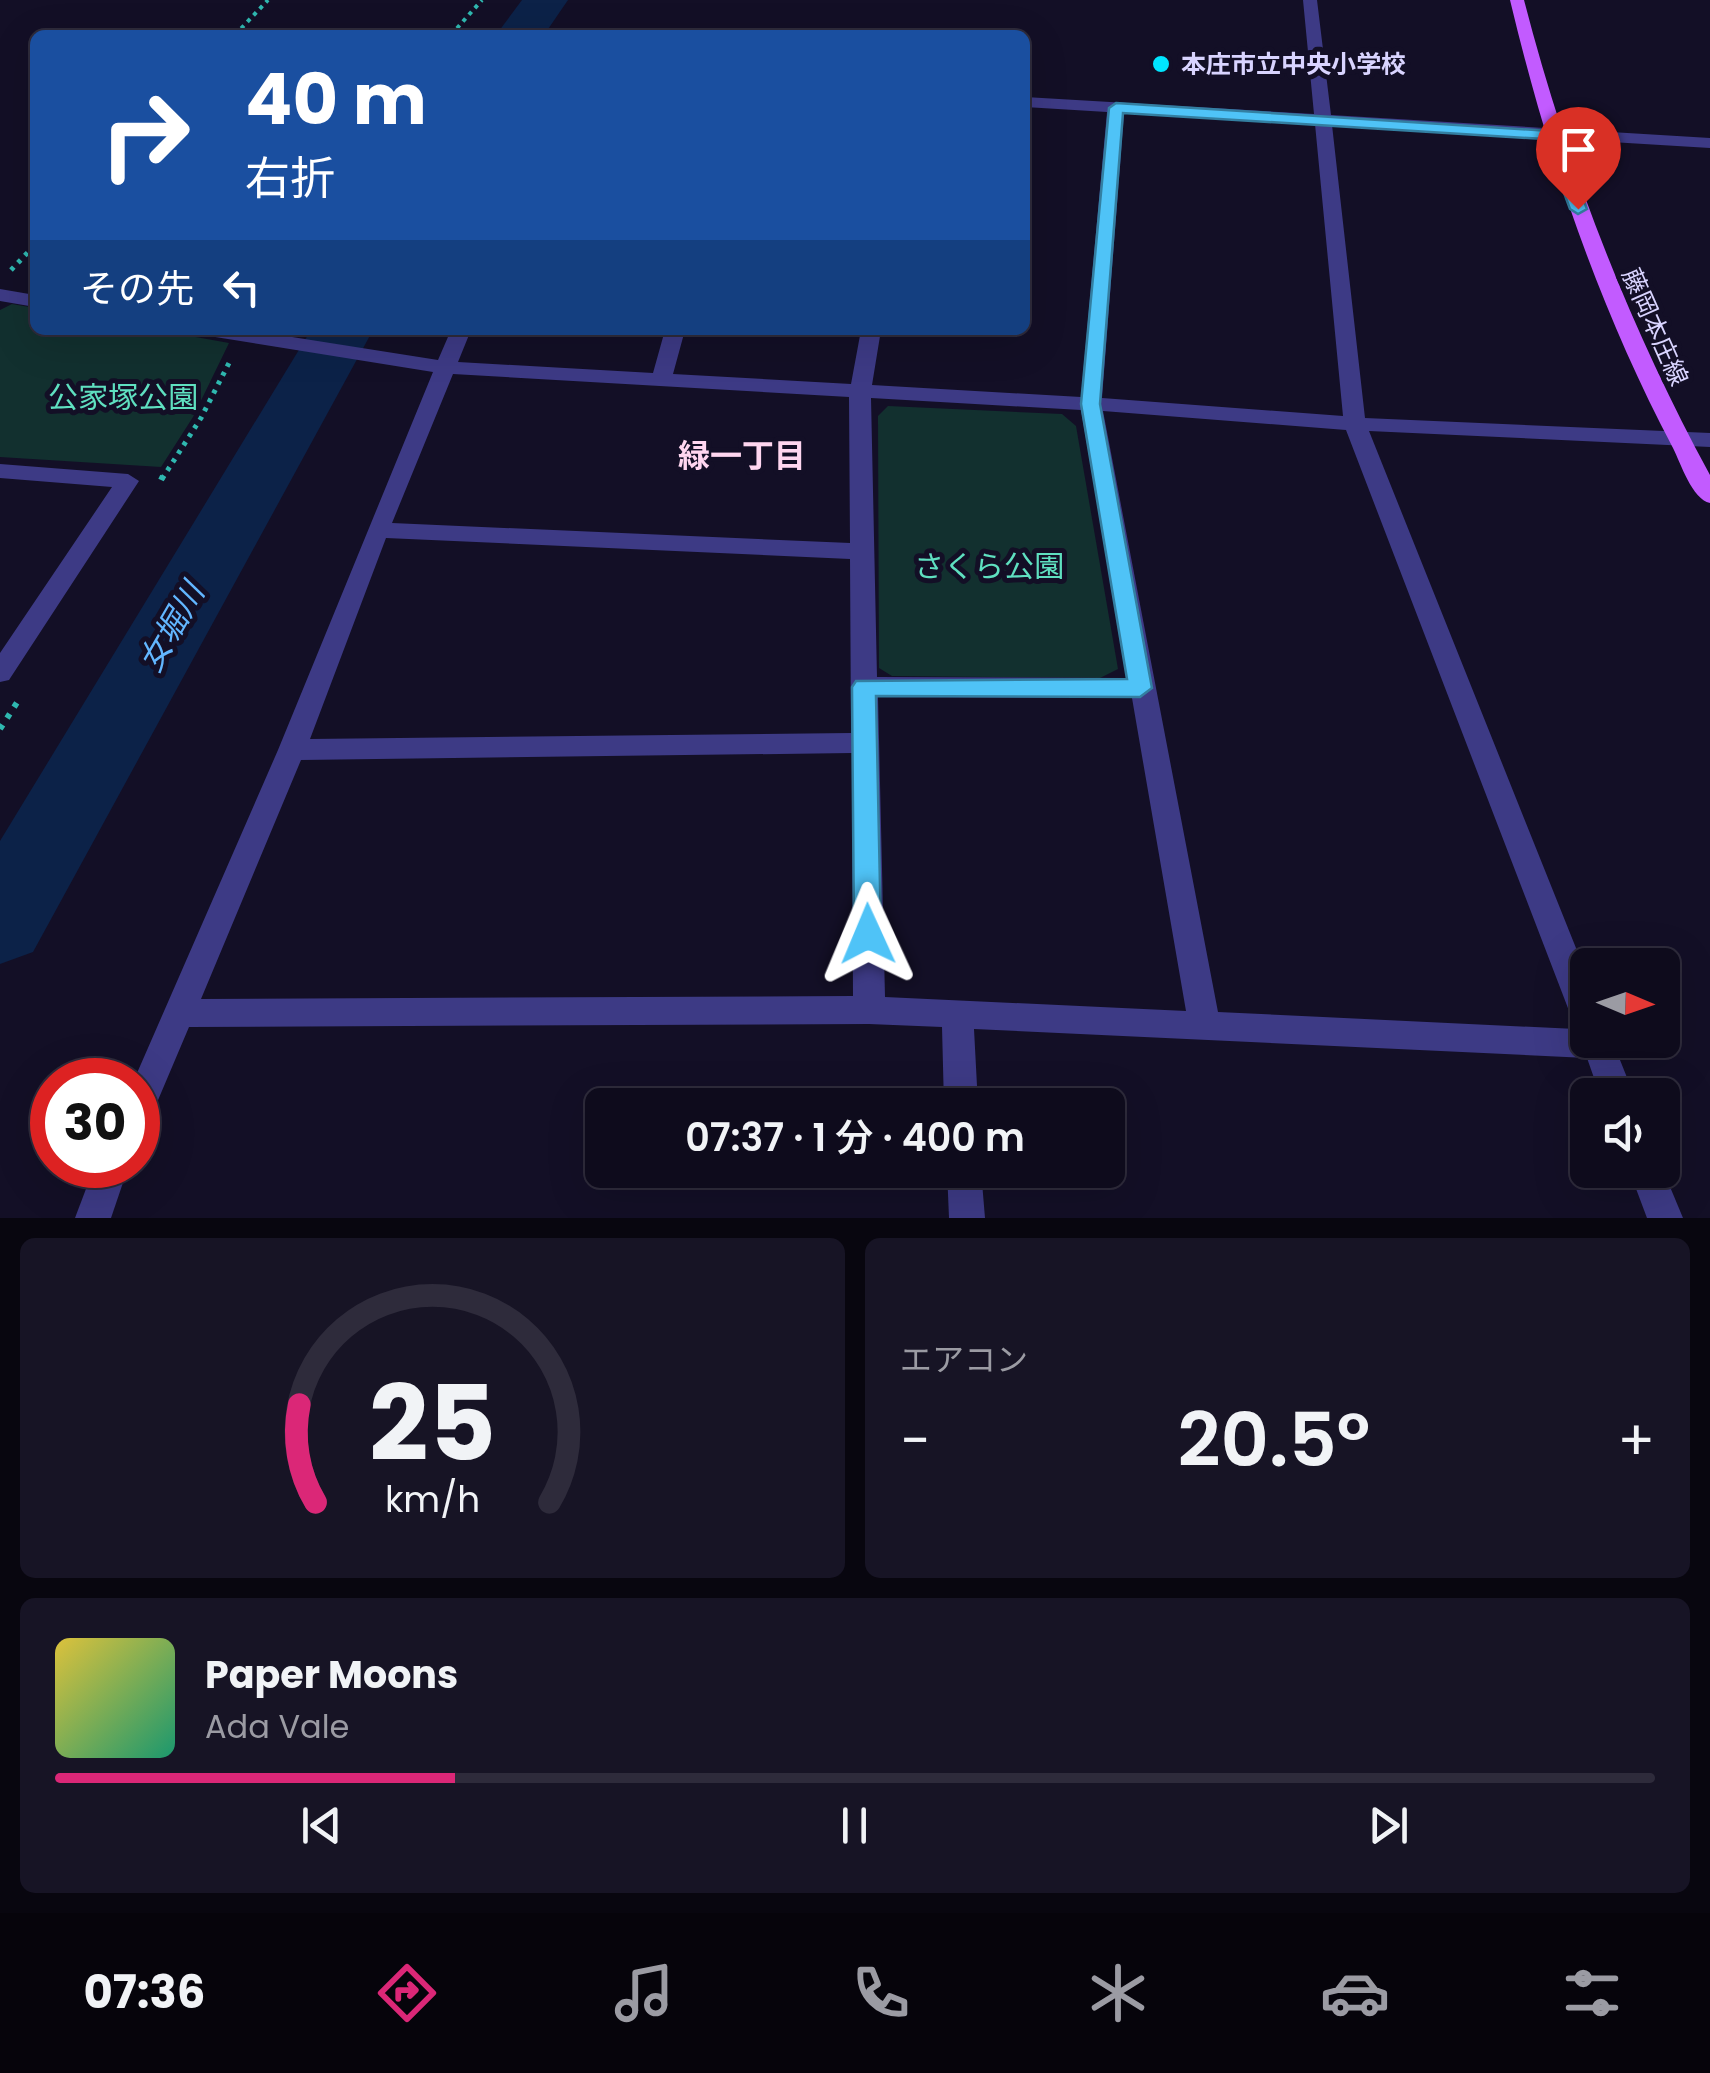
<!DOCTYPE html>
<html lang="ja">
<head>
<meta charset="utf-8">
<style>
	body { margin:0; font-family:Poppins,"Noto Sans JP",sans-serif; background:#171425; color:#f1f3f6; height:100vh; display:flex; flex-direction:column; font-size:38px; white-space:nowrap }
	* { box-sizing:border-box; margin:0 }
	p { font-size:32px; color:#9b9ba3 }
	.icon { flex:none; width:55px; height:55px; fill:none; stroke:currentColor; stroke-width:2; stroke-linecap:round; stroke-linejoin:round }
	.map { position:relative; height:1218px; overflow:hidden }
	.panel { display:flex; flex-direction:column; gap:20px; padding:20px; background:#08060f; flex:1 }
	.panel>* { flex:none }
	.banner { position:absolute; left:30px; top:30px; width:1000px; height:305px; border-radius:15px; box-shadow:0 10px 40px #0002,0 0 0 2px #2e2b3b; background:#1a4fa0; color:#fff; overflow:hidden }
	.needle { width:65px; rotate:92deg }
	.buttons { position:absolute; left:1570px; top:948px; display:grid; gap:20px }
	.buttons a { display:grid; place-items:center; width:110px; height:110px; border-radius:15px; background:#0e0b1c; box-shadow:0 10px 40px #0002,0 0 0 2px #2e2b3b; font-size:50px }
	.speed { position:absolute; left:30px; top:1058px; display:flex; gap:20px; font-size:50px; font-weight:700; text-align:center }
	.speed>* { display:grid; place-content:center; width:130px; height:130px; border-radius:50%; background:#0e0b1c; box-shadow:0 10px 40px #0002,0 0 0 2px #2e2b3b; line-height:1 }
	.speed .limit { border:15px solid #d22; background:#fff; color:#111 }
	.pin { position:absolute; display:grid; place-items:center; width:85px; height:85px; color:#fff; margin:-102px -42px; border-radius:50% 50% 50% 0; rotate:-45deg; box-shadow:0 0 10px #0007 }
	.pin .icon { rotate:45deg }
	.me { position:absolute; width:110px; margin:-55px; rotate:359deg; stroke-linejoin:round; filter:drop-shadow(0 0 8px #0008) }
	.turn { display:flex; align-items:center; gap:35px; height:210px; padding:0 50px; font-size:45px }
	.turn .icon { width:130px; height:130px; stroke-width:2.5 }
	.turn b { display:block; font-size:70px; line-height:85px }
	.then { display:flex; align-items:center; height:95px; padding:0 50px; background:#0003; gap:20px; font-size:38px }
	.big { font-size:75px; font-weight:600; line-height:1.1 }
	.panel .tile { flex:1; display:flex; flex-direction:column; justify-content:center; gap:15px; min-width:0; padding:0 35px; border-radius:15px; background:#171425 }
	.panel .dial { align-items:center; gap:0 }
	.dial svg { height:260px; overflow:visible; fill:none; stroke:#2e2b3b; stroke-width:7; stroke-linecap:round; text-anchor:middle }
	.dial text { fill:#f1f3f6; stroke:none }
	.song { display:flex; align-items:center; gap:30px }
	.cover { width:120px; height:120px; border-radius:15px; background:linear-gradient(135deg,hsl(50 70% 55%),hsl(160 70% 35%)) }
	.played { height:10px; border-radius:5px; background:linear-gradient(90deg,#db2777 25%,#2e2b3b 25%) }
	.keys { display:flex; justify-content:space-around; direction:ltr }
	.heat { display:flex; justify-content:space-between; align-items:center; font-size:55px; direction:ltr }
	.panel .tiles { flex:1; display:grid; gap:20px; grid-template-columns:1fr 1fr }
	.tile:last-child { grid-column:span 2 }
	.trip { position:absolute; left:585px; top:1088px; width:540px; height:100px; border-radius:15px; background:#0e0b1c; box-shadow:0 10px 40px #0002,0 0 0 2px #2e2b3b; font-weight:600; line-height:100px; text-align:center }
	.dock { display:flex; height:160px; justify-content:space-around; align-items:center; background:#06040b; color:#9b9ba3 }
	.dock .icon { width:70px; height:70px }
	.dock .current { color:#db2777 }
	.dock b { font-size:45px; color:#f1f3f6 }
	.map>svg:first-child { display:block }
	.green { fill:#12302f }
	.lines { fill:none; stroke-linecap:round; stroke-linejoin:round }
	.river { fill:#0c2248; fill-rule:evenodd }
	.path-far2 { stroke:#2fb8b0; stroke-width:4; stroke-dasharray:4 5; stroke-linecap:butt }
	.path-far1 { stroke:#2fb8b0; stroke-width:5; stroke-dasharray:4 6; stroke-linecap:butt }
	.path { stroke:#2fb8b0; stroke-width:6; stroke-dasharray:5 8; stroke-linecap:butt }
	.minor { fill:#3d3a85; fill-rule:evenodd }
	.primary { fill:#c25bff; fill-rule:evenodd }
	.route { fill:#4fc3f7; stroke:#337fa1; stroke-width:2.5 }
	.poi-dot { fill:#00e5ff; stroke:#130f26; stroke-width:4 }
	.labels { text-anchor:middle; dominant-baseline:central; stroke-width:10; stroke-linejoin:round; paint-order:stroke }
	.far-poi-label { font-size:25px; font-weight:bold; fill:#d9d4ff; stroke:#130f26; text-anchor:start }
	.far-street-label { font-size:25px; fill:#d9d4ff; stroke:#130f26 }
	.park-label { font-size:30px; fill:#5fe0c0; stroke:#130f26 }
	.neighbourhood-label { font-size:32px; font-weight:bold; fill:#ffd6f0; stroke:#130f26 }
	.water-label { font-size:32px; font-style:italic; fill:#62b6ff; stroke:#130f26 }
</style>
</head>
<body>
<div class="map">
<svg width="1710" height="1218" viewBox="0 0 1710 1218">
	<rect width="100%" height="100%" fill="#130f26"/>
	<g class="green">
		<path d="M12,304L35,308V330H157L229,343L193,417L161,467L0,457V310Z"/>
		<path d="M888,406L1062,414L1076,426L1118,669L1100,678L892,676L879,668L878,416Z"/>
	</g>
	<g class="lines">
		<g class="river">
			<path d="M522,0H568L544,35H496Z"/>
			<path d="M311,330H373L33,952L0,964V841Z"/>
		</g>
		<g class="path-far2">
			<path d="M235,35L268,0"/>
			<path d="M451,35L482,0"/>
		</g>
		<g class="path-far1">
			<path d="M11,270L35,245"/>
			<path d="M162,479L201,418L230,361"/>
		</g>
		<g class="path">
			<path d="M161,480L163,476"/>
			<path d="M0,729L18,701"/>
		</g>
		<g class="minor">
			<path d="M1303,0H1317L1331,115L1710,138V148L1332,125L1365,418L1710,433V447L1369,431L1588,978V1040H1612L1634,1095H1600L1587,1058L974,1029L978,1105H944L942,1027L869,1024L189,1027L150,1119L138,1123V1080H134L278,750L433,372L209,336L199,330H248L438,360L451,330H471L458,362L653,373L665,330H685L673,374L851,384L861,330H881L872,385L1081,397L1107,112L1025,107V97L1314,114ZM1124,113L1315,124L1343,416L1102,398ZM453,374L849,397L850,543L392,523ZM871,398L1081,410L1128,678L877,677ZM1103,411L1346,430L1576,1029L1218,1012ZM386,538L850,559L851,733L310,739ZM878,697L1132,698L1186,1011L885,997ZM852,753L853,996L201,999L301,760Z"/>
			<path d="M0,289L35,295V307L0,301Z"/>
			<path d="M0,464L128,474L139,481L9,680L0,682V653L112,487L0,478Z"/>
			<path d="M95,1165H129L111,1218H75Z"/>
			<path d="M1662,1168L1663,1170L1683,1218H1647L1629,1170Z"/>
			<path d="M947,1170H981L985,1218H949Z"/>
		</g>
		<path class="primary" d="M1510,0H1524C1567,166 1628,324 1710,475V503C1692,499 1681,464 1673,448C1598,306 1547,155 1510,0Z"/>
	</g>
	<path class="route" d="M1116,103L1550,131L1558,135L1587,209L1578,214L1570,209L1544,139L1123,113L1100,404L1152,688L1140,697L876,696L881,934L877,942L868,946L858,942L854,934L852,687L856,681L1127,679L1081,404L1109,108Z"/>
	<circle class="poi-dot" cx="1161" cy="64" r="10"/>
	<g class="labels">
		<g class="far-poi-label">
			<text x="1181" y="64">本庄市立中央小学校</text>
		</g>
		<g class="far-street-label">
			<text transform="translate(1655 327) rotate(66)">藤岡本庄線</text>
		</g>
		<g class="park-label">
			<text x="123" y="397">公家塚公園</text>
			<text x="989" y="566">さくら公園</text>
		</g>
		<g class="neighbourhood-label">
			<text x="742" y="455">緑一丁目</text>
		</g>
		<g class="water-label">
			<text transform="translate(171 627) rotate(-60)">女堀川</text>
		</g>
	</g>
</svg>
<div class="buttons">
<a><svg class="needle" viewBox="-14 -14 28 28"><path d="M0-13l5 13h-10z" fill="#e53935"/><path d="M0 13l5-13h-10z" fill="#9b9ba3"/></svg></a>
<a><svg class="icon" aria-label="sound" viewBox="0 0 24 24"><path d="M4 9h4l5-4v14l-5-4H4zM17 9q2 3 0 6"/></svg></a>
</div>
<div class="speed"><div class="limit">30</div></div>
<div class="pin" style="left:1578px;top:209px;background:#d93025"><svg class="icon" aria-label="arrive" viewBox="0 0 24 24"><path d="M6 21V4h12l-3 4 3 4H6"/></svg></div>
<svg class="me" style="left:868px;top:934px" viewBox="-20 -20 40 40"><path d="M0-17L14 15 0 8-14 15z" fill="#4fc3f7" stroke="#fff" stroke-width="4"/></svg>
<div class="trip">07:37 · 1 分 · 400 m</div>
<div class="banner">
<div class="turn"><svg class="icon" aria-label="right" viewBox="0 0 24 24"><path d="M7 20v-9h11M14 6l5 5-5 5"/></svg><div><b>40 m</b>右折</div></div>
<div class="then">その先<svg class="icon" aria-label="left" viewBox="0 0 24 24"><path d="M17 20v-9H6M10 6l-5 5 5 5"/></svg></div>
</div>
</div>
<section class="panel">
<div class="tiles">
<div class="tile dial"><svg viewBox="0 0 100 80">
<path d="M14 69A42 42 0 1 1 86 69"/>
<path d="M14 69A42 42 0 0 1 9 39" stroke="#db2777"/>
<text x="50" y="56" font-size="32" font-weight="700">25</text>
<text x="50" y="72" font-size="11">km/h</text>
</svg></div>
<div class="tile"><p>エアコン</p>
<div class="heat"><a>−</a><b class="big">20.5°</b><a>+</a></div>
</div>
<div class="tile">
<div class="song"><i class="cover"></i><div><b>Paper Moons</b><p>Ada Vale</p></div></div>
<div class="played"></div>
<div class="keys"><svg class="icon" aria-label="previous" viewBox="0 0 24 24"><path d="M18 5L8 12l10 7zM5 5v14"/></svg><svg class="icon" aria-label="pause" viewBox="0 0 24 24"><path d="M8 5v14M16 5v14"/></svg><svg class="icon" aria-label="next" viewBox="0 0 24 24"><path d="M6 5l10 7-10 7zM19 5v14"/></svg></div>
</div>
</div>
</section>
<nav class="dock">
<b>07:36</b>
<svg class="icon current" aria-label="directions" viewBox="0 0 24 24"><path d="M12 3l9 9-9 9-9-9zM9 14v-3h6M13 9l2 2-2 2"/></svg>
<svg class="icon" aria-label="music" viewBox="0 0 24 24"><path d="M9 18V5l10-2v13"/><circle cx="6" cy="18" r="3"/><circle cx="16" cy="16" r="3"/></svg>
<svg class="icon" aria-label="phone" viewBox="0 0 24 24"><path d="M5 4h4l2 5-3 2q2 4 5 5l2-3 5 2v4C11 20 4 13 5 4z"/></svg>
<svg class="icon" aria-label="climate" viewBox="0 0 24 24"><path d="M12 3v18M4 7l16 10M4 17L20 7"/></svg>
<svg class="icon" aria-label="car" viewBox="0 0 24 24"><path d="M5 17H2v-5l4-1 3-4h7l3 4 3 1v5h-3M9 17h6M6 11h13"/><circle cx="7" cy="17" r="2"/><circle cx="17" cy="17" r="2"/></svg>
<svg class="icon" aria-label="filters" viewBox="0 0 24 24"><path d="M4 7h16M4 17h16"/><circle cx="9" cy="7" r="2"/><circle cx="15" cy="17" r="2"/></svg>
</nav>
</body>
</html>
